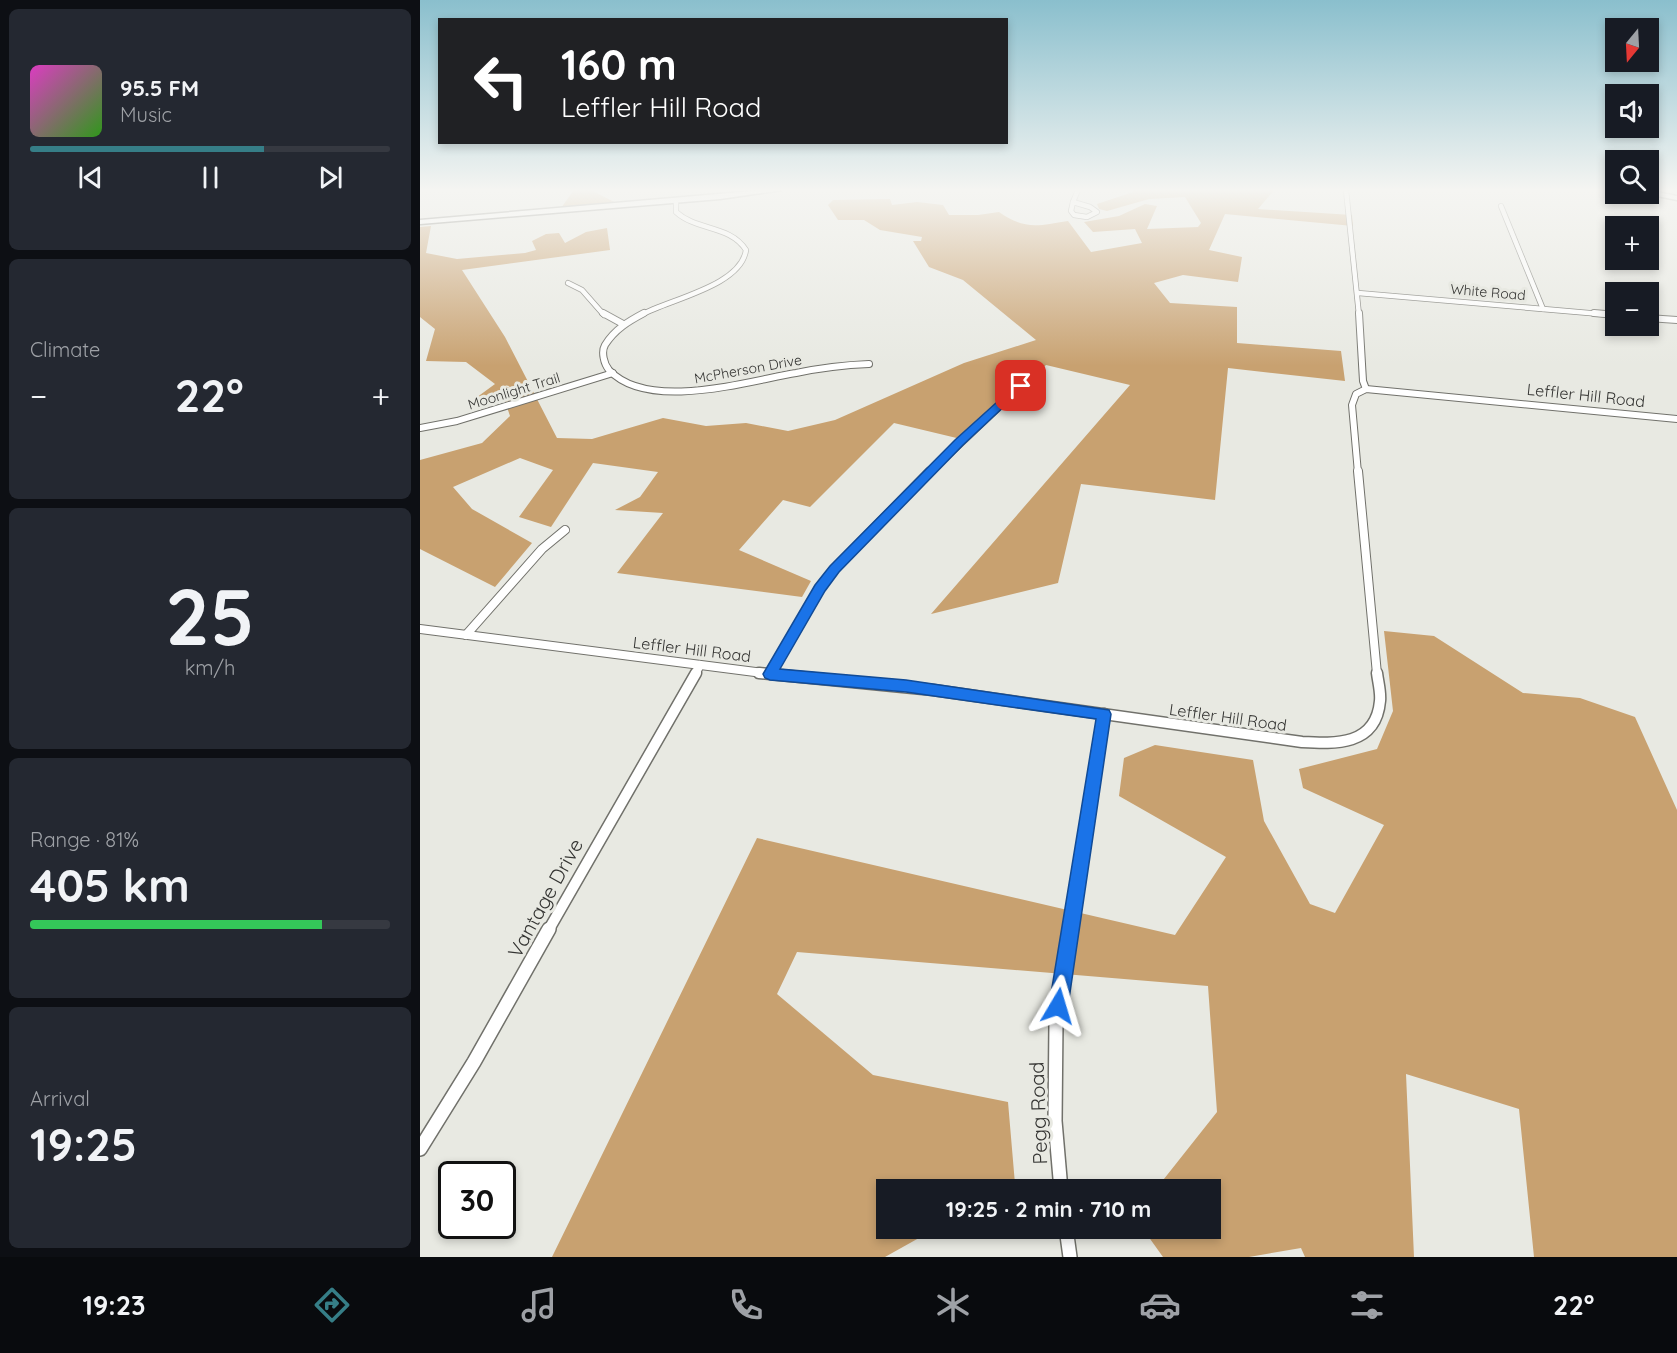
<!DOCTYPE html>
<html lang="en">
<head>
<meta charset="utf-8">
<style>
	body { margin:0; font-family:Quicksand,sans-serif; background:#242831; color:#f1f3f6; height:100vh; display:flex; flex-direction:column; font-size:22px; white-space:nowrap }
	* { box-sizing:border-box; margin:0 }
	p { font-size:20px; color:#9ea1a6 }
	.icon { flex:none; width:33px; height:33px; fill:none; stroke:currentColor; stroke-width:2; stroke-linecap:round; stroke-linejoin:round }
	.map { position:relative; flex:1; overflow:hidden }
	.panel { display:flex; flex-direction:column; gap:9px; padding:9px; background:#0d0f14; width:420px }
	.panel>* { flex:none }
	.guide { position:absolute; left:18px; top:18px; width:570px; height:126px; border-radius:0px; box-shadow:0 3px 9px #0003; background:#202124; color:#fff; overflow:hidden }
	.needle { width:39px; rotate:198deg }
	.buttons { position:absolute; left:1185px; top:18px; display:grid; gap:12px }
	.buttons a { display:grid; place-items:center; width:54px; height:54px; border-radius:0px; background:#171b24; box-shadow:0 3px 9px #0003; font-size:30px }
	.speed { position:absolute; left:18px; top:1161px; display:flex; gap:12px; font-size:30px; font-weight:700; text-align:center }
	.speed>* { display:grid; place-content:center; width:78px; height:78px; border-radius:50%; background:#171b24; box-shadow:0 3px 9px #0003; line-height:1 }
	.speed .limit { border:3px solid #111; border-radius:9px; background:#fff; color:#111 }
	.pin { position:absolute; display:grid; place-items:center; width:51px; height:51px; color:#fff; margin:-26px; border-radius:12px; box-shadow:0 3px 9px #0006 }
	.me { position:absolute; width:66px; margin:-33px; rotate:7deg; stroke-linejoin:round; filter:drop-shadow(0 0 4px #0008) }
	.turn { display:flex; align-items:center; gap:21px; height:126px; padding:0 24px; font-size:27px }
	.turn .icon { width:78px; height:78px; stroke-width:2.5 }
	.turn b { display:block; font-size:42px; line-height:51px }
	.big { font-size:45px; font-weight:800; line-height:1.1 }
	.panel .card { flex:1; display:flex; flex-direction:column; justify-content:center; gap:9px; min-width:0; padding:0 21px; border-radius:9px; background:#242831 }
	.panel .dial { align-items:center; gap:0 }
	.dial b { font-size:78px; line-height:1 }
	.song { display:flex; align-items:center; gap:18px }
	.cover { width:72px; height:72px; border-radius:9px; background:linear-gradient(135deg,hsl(310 70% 55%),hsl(110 70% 35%)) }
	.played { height:6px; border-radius:3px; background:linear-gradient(90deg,#367e87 65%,#363941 65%) }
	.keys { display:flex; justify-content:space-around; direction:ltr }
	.heat { display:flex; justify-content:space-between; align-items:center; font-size:33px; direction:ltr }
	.charge { height:9px; border-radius:4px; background:linear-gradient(90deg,#34c759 81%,#363941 0) }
	.trip { position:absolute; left:456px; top:1179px; width:345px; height:60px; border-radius:0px; background:#171b24; box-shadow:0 3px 9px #0003; font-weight:800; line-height:60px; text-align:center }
	.tabs { display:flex; height:96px; justify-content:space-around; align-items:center; background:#090b0e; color:#9ea1a6 }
	.tabs .icon { width:42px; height:42px }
	.tabs .selected { color:#367e87 }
	.tabs b { font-size:27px; color:#f1f3f6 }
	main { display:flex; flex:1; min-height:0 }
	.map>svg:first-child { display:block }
	.forest { fill:#c8a170 }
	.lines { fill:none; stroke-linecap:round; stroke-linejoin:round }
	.street-far4-casing { stroke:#71716b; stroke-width:6 }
	.street-far3-casing { stroke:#71716b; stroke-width:8 }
	.street-far2-casing { stroke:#71716b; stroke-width:10 }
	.street-far1-casing { stroke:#71716b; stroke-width:13 }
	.street-casing { stroke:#71716b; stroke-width:16 }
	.secondary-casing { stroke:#71716b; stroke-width:3 }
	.street-far4 { stroke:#fff; stroke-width:4.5 }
	.street-far3 { stroke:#fff; stroke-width:6 }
	.street-far2 { stroke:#fff; stroke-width:8 }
	.street-far1 { stroke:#fff; stroke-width:10 }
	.street { stroke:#fff; stroke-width:13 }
	.secondary { fill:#fff; fill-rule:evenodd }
	.route { fill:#1a73e8; stroke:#114b97; stroke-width:1.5 }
	.labels { text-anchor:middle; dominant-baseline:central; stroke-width:6; stroke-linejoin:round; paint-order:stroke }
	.far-street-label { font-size:14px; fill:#343432; stroke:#e8e9e2 }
	.street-label { font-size:16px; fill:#343432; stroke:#e8e9e2 }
	.near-street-label { font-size:20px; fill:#343432; stroke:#e8e9e2 }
</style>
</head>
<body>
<main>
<section class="panel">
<div class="card">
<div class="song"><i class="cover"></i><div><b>95.5 FM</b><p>Music</p></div></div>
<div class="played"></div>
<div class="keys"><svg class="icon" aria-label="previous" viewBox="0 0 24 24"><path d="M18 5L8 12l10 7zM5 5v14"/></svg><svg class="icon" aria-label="pause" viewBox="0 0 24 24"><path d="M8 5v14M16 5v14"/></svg><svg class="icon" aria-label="next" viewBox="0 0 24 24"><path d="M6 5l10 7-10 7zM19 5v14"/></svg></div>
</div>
<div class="card"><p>Climate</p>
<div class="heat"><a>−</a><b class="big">22°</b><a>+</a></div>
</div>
<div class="card dial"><b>25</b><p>km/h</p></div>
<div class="card"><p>Range · 81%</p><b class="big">405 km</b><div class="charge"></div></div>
<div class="card"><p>Arrival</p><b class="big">19:25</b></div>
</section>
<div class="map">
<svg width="1257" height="1257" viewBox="0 0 1257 1257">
	<rect width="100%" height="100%" fill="#e8e9e2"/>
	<g class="forest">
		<path d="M154,190H171L196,203L141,208Z"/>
		<path d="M711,190H854L838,209L932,215L933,226L805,214L789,250L822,257L818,282L763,275L734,283L750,303L817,307V343L921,351L925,381L808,368L795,500L661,484L638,583L511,614L710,385L626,365L545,440L474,423L390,507L363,500L319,550L391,581L382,597L197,573L243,513L195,510L220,497L238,472L173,463L131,527L99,517L133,470L100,458L33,487L52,509L112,543L75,587L0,549V460L62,443L90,416L84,398L49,403L75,384L46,362L6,361L15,329L0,317V227L11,226L6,253L37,259L105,253L116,250L112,241L126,234L139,233L145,243L166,232L187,228L190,250L42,270L85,337L137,438L172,439L243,418L286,426L326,423L368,431L415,420L544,363L616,340L543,280L509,267L493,241H501L502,237L460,230L444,220H418L408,205L413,200L470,199L472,205L497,202L523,205L529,215H558L579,212C605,230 617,226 648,221L671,252L722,243L715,229L673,232L664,222L699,216L725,204L737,206L727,229L778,227L781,223L765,197L729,199L687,211L679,209L677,204L713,192Z"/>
		<path d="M964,631L1014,636L1103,693L1160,698L1215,717L1257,810V1257H1114L1099,1109L986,1074L994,1257H885L881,1248L829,1257H743L723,1229L790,1228V1190L736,1189L797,1112L788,986L377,952L357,994L453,1075L588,1102L595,1184L584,1190H466V1228L515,1229L465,1257H132L337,838L755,935L806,857L699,796L704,758L735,745L833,760L844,821L890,904L915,913L964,825L883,788L879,769L957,749L973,711Z"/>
	</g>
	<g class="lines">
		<defs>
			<g id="street-far4">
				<path d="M926,190L939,315"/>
				<path d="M653,202L670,207L677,212L667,217L654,215L651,211Z"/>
				<path d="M653,202L658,190"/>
				<path d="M1081,206L1123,309"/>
				<path d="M148,283L162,290L184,315"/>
				<path d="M938,293L1192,315"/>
				<path d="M221,315C250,299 321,286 326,250C310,225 277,231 256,212V201"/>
			</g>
			<g id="street-far3">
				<path d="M183,313L203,324"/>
				<path d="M224,313C209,321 195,329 185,345C181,352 184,364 189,370C228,412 328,381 376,373C400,368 424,365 449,364"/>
				<path d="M939,313L943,381L946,389"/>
				<path d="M1174,313L1196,315"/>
				<path d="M1228,318L1257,320"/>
				<path d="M0,428L37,421L193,373"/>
				<path d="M509,473L601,386"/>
				<path d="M938,473L932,405L936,394L946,389L1257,419"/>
			</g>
			<g id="street-far2">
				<path d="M938,471L957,674"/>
				<path d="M0,629L351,674"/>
				<path d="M46,635L122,549L145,530"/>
				<path d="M275,674L280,665"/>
				<path d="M350,674L400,588L414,569L510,471"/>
			</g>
			<g id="street-far1">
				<path d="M339,673L513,690L882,742C915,744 956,746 960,701C961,692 958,682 957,673"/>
				<path d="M128,931L276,673"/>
				<path d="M650,931L684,714"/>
			</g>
			<g id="street">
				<path d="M0,1149L54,1062L129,929"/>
				<path d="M641,1190L635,1121L636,1022L650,929"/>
				<path d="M646,1228L650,1257"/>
			</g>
			<g id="secondary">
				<path d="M345,190H362L300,199L0,224V220Z"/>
				<path d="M1228,190L1257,196V200L1227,194H1228Z"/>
			</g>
		</defs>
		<use href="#street-far4" class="street-far4-casing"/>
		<use href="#street-far3" class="street-far3-casing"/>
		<use href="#street-far2" class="street-far2-casing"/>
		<use href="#street-far1" class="street-far1-casing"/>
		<use href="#street" class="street-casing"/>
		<use href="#secondary" class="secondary-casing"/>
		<use href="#street-far4" class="street-far4"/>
		<use href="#street-far3" class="street-far3"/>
		<use href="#street-far2" class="street-far2"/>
		<use href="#street-far1" class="street-far1"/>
		<use href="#street" class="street"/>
		<use href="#secondary" class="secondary"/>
	</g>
	<linearGradient id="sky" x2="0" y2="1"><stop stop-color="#8abfcd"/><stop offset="0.52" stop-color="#f5f5f2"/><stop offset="1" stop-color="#f5f5f2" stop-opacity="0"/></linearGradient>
	<rect width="1257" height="366" fill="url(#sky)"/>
	<path class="route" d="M597,384L606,386L543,445L419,572L405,591L360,669L486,680L689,710L691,714L648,1006L645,1013L638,1016L632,1013L629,1006L676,719L486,692L350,680L345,678L343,674L395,585L410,566L535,440Z"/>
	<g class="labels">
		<g class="far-street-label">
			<text transform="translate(1068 292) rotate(5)">White Road</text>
			<text transform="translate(328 369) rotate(-10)">McPherson Drive</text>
			<text transform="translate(94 391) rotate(-17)">Moonlight Trail</text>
		</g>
		<g class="street-label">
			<text transform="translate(1166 395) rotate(6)">Leffler Hill Road</text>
			<text transform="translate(272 649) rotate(7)">Leffler Hill Road</text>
			<text transform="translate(808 717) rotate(8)">Leffler Hill Road</text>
		</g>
		<g class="near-street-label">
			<text transform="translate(125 898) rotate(-61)">Vantage Drive</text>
			<text transform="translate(618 1113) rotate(-92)">Pegg Road</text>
		</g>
	</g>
</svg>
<div class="buttons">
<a><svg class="needle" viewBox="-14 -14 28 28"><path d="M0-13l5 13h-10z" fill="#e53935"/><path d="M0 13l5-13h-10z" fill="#9ea1a6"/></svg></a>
<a><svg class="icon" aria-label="sound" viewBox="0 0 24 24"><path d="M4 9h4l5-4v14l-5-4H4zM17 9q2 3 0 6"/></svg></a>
<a><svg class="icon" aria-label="search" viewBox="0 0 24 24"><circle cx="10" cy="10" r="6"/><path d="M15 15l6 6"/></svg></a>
<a>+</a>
<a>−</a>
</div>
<div class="speed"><div class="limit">30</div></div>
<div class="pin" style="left:601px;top:386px;background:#d93025"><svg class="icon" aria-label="arrive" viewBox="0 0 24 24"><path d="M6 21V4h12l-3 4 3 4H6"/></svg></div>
<svg class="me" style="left:638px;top:1006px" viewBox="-20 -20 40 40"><path d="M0-17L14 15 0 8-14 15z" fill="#1a73e8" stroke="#fff" stroke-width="4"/></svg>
<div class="trip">19:25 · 2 min · 710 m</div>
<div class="guide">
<div class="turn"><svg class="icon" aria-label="left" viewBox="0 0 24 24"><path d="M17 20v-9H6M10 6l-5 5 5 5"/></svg><div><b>160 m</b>Leffler Hill Road</div></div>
</div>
</div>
</main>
<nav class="tabs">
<b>19:23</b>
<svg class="icon selected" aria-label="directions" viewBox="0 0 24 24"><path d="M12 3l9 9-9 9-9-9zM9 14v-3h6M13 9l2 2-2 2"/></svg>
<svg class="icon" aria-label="music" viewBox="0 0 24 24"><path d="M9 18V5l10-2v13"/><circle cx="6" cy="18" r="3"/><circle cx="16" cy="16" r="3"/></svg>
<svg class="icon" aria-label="phone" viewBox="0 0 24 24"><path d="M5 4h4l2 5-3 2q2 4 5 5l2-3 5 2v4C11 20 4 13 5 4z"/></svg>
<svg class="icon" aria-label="climate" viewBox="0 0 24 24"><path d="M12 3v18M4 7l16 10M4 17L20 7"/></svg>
<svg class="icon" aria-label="car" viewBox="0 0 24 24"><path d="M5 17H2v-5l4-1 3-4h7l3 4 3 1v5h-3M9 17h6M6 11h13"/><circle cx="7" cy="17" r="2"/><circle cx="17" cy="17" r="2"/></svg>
<svg class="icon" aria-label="filters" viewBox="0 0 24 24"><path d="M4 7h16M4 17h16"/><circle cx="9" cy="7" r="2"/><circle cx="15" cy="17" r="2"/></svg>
<b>22°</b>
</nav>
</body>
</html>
